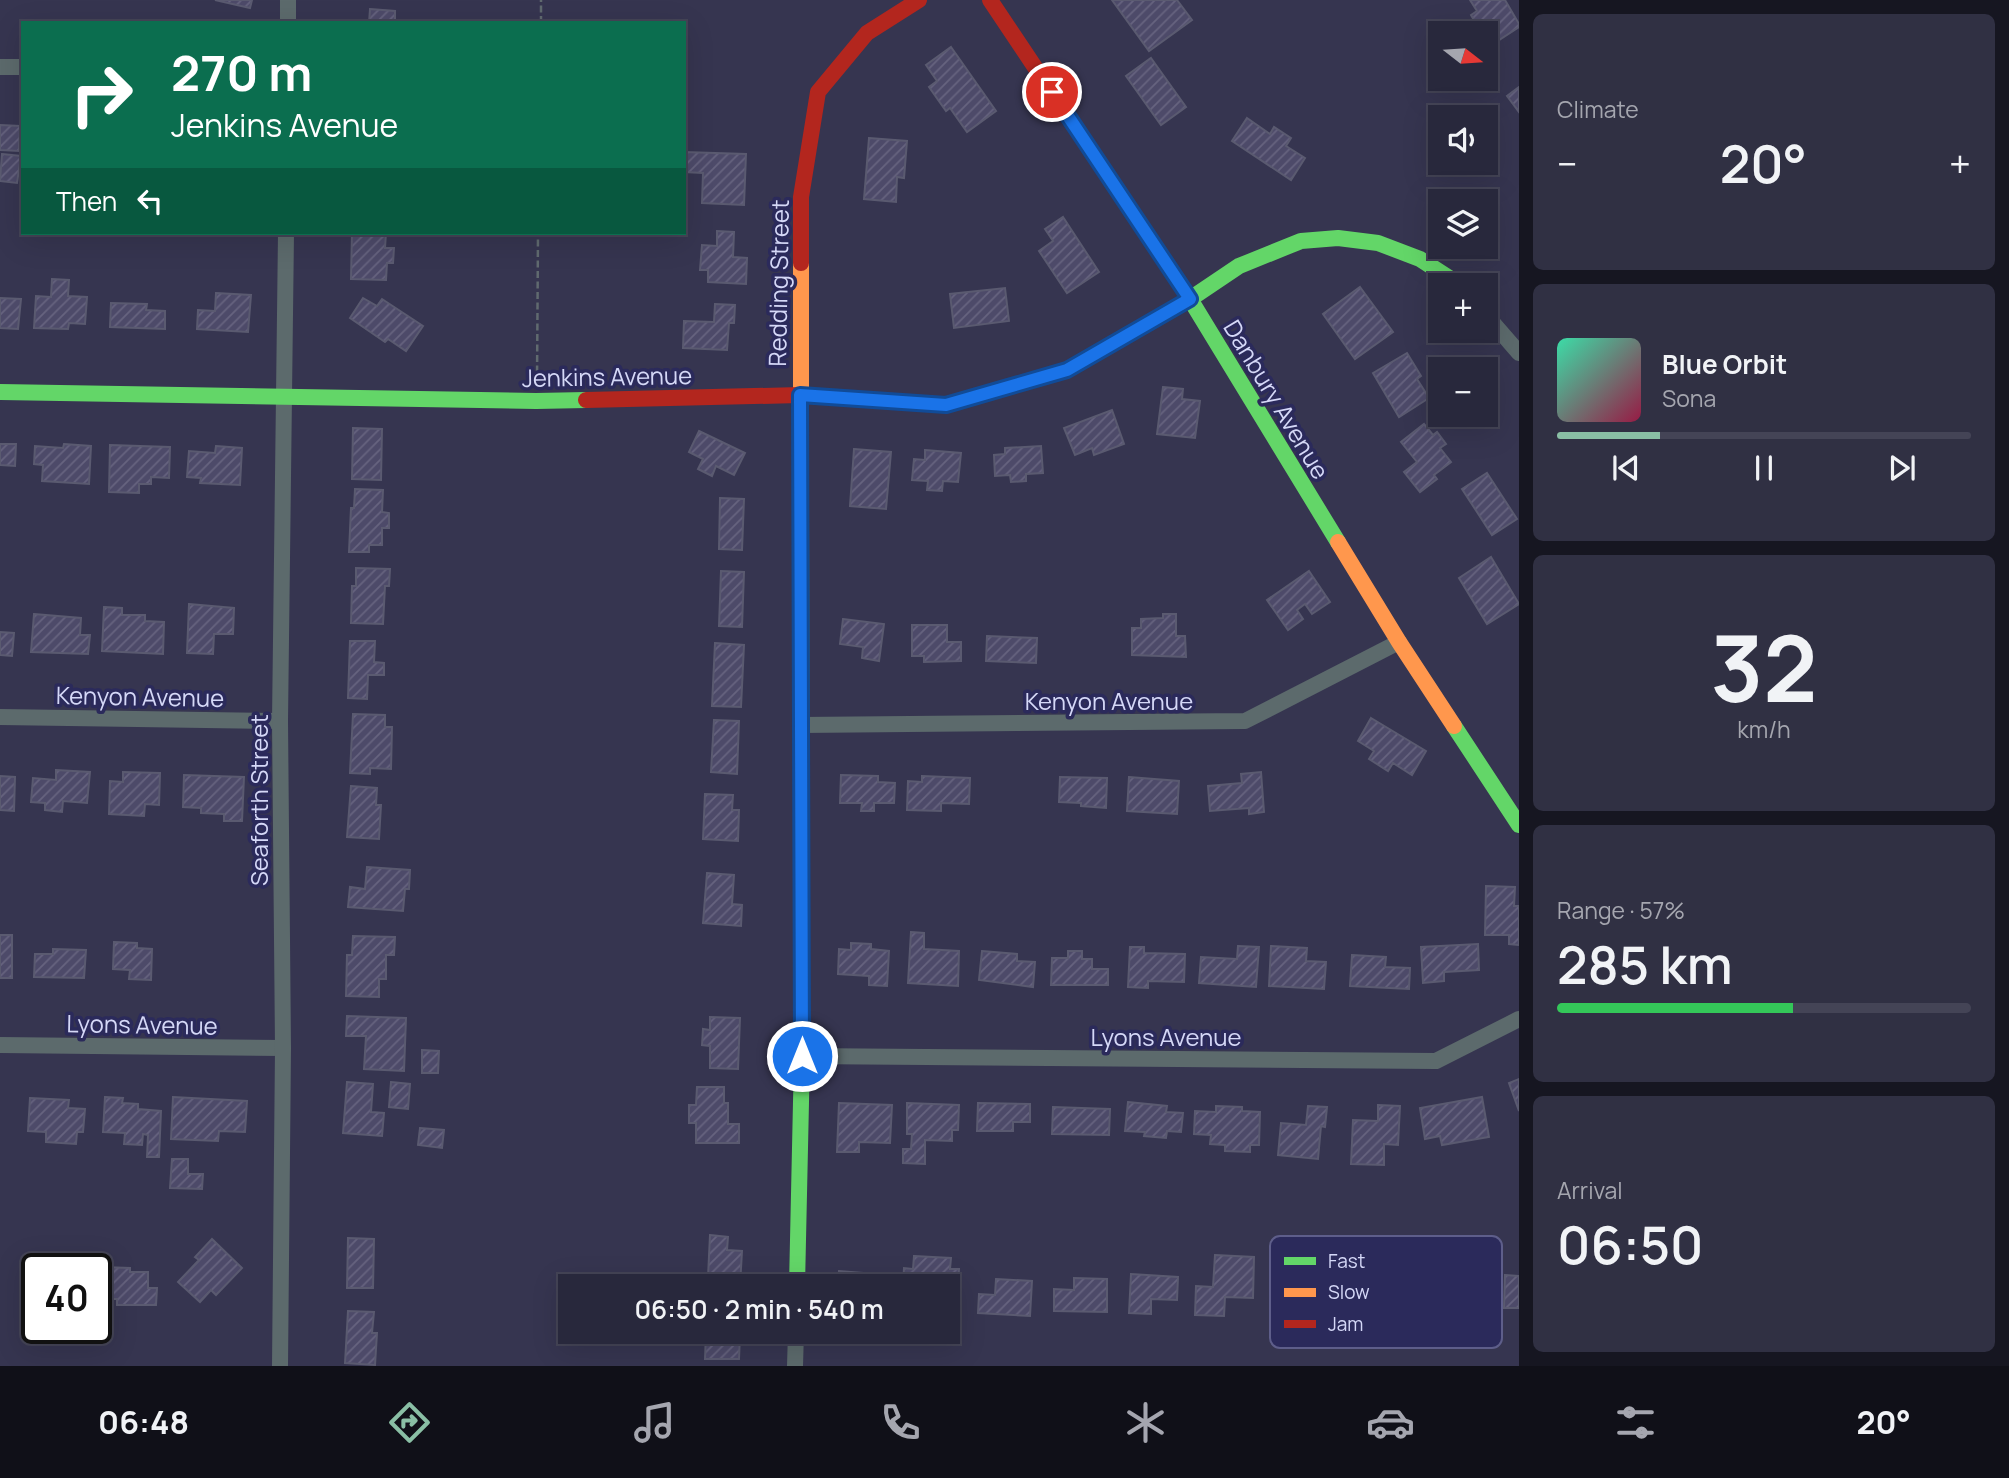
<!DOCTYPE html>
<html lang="en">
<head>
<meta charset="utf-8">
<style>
	body { margin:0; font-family:Manrope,sans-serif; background:#303043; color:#f1f3f6; height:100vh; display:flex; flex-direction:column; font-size:26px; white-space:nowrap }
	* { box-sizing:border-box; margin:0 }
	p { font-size:23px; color:#a5a6af }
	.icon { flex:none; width:38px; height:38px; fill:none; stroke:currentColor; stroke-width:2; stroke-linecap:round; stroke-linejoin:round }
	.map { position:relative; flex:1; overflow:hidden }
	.side { display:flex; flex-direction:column; gap:14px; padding:14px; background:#161621; width:490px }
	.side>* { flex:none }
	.hud { position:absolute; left:21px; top:21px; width:665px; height:214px; border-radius:0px; box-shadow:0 7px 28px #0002,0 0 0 2px #444456; background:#0b6e4f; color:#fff; overflow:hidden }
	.needle { width:46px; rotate:107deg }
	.tools { position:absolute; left:1428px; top:21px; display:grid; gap:14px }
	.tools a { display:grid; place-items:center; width:70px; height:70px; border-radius:0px; background:#28283c; box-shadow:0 7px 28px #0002,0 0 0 2px #444456; font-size:35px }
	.speed { position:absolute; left:21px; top:1253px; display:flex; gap:14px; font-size:35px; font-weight:700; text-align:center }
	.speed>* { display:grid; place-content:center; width:91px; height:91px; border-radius:50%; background:#28283c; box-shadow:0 7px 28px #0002,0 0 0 2px #444456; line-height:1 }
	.speed .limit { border:4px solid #111; border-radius:10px; background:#fff; color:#111 }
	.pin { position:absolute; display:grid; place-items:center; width:60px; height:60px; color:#fff; margin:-30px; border:4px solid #fff; border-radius:50%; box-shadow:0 2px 7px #0007 }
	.me { position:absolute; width:77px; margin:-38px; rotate:0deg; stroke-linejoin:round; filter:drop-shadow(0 0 5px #0008) }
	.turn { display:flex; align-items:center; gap:24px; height:147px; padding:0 35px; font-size:32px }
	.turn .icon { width:91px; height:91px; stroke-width:2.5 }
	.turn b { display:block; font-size:49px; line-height:60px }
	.then { display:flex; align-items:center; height:66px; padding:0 35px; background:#0003; gap:14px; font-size:26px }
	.big { font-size:52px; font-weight:600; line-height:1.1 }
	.side .widget { flex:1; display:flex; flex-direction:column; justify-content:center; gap:10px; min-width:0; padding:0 24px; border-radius:10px; background:#303043 }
	.side .dial { align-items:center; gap:0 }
	.dial b { font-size:91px; line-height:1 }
	.song { display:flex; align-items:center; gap:21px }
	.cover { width:84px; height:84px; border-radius:10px; background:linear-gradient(135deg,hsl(160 70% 55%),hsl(340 70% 35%)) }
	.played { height:7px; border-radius:4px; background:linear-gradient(90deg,#8abfa5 25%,#444456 25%) }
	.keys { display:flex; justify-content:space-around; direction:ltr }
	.heat { display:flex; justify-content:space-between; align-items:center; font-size:38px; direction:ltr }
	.charge { height:10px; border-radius:5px; background:linear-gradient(90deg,#34c759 57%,#444456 0) }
	.trip { position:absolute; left:558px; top:1274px; width:402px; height:70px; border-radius:0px; background:#28283c; box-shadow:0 7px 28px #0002,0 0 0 2px #444456; font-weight:600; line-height:70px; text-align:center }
	.tabs { display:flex; height:112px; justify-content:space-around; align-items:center; background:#101018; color:#a5a6af }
	.tabs .icon { width:49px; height:49px }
	.tabs .on { color:#8abfa5 }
	.tabs b { font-size:32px; color:#f1f3f6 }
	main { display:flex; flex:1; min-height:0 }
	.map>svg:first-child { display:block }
	.building { fill:url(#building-hatch); stroke:#5a5a70; stroke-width:2 }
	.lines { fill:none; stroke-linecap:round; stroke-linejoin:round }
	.path { stroke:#606a6f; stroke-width:2.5; stroke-dasharray:7 3.5; stroke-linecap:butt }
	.street { stroke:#5c6a6c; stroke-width:16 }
	.fast { stroke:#63d668; stroke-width:16 }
	.slow { stroke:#ff974d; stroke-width:16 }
	.jam { stroke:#b3261e; stroke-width:16 }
	.route-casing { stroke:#114b97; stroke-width:18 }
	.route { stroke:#1a73e8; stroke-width:12 }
	.labels { text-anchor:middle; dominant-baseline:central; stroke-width:7; stroke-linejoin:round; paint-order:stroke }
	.street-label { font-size:24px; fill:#d5d8f7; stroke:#2b2a5b }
	.key { fill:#2b2a5b; stroke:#5e5e8a; stroke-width:2 }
	.key-label { font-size:19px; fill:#d5d8f7 }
</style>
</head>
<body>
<main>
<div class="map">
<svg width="1519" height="1366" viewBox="0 0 1519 1366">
	<defs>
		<pattern id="building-hatch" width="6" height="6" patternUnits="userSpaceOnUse" patternTransform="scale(1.75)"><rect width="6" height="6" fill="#4d4a69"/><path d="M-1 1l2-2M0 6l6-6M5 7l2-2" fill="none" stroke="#66637f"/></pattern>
	</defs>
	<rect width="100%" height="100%" fill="#363550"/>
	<g class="building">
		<path d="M215,0H252L250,8Z"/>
		<path d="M1112,0H1177L1192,20L1149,51Z"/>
		<path d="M1470,0H1505L1519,24V27L1496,42L1486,25L1479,29L1471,15L1477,11Z"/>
		<path d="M370,9L395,11V23H369Z"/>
		<path d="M951,47L996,111L967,132L950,108L946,111L929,87L937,81L926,65Z"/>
		<path d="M1151,58L1186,107L1161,125L1126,76Z"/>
		<path d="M1519,87V112L1507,96Z"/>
		<path d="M1247,118L1270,134L1274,127L1291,138L1286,146L1305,158L1291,180L1232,141Z"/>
		<path d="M0,125L20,126L19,151L0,150Z"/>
		<path d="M869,138L907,141L904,178L897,177L896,202L864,199Z"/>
		<path d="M684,152L746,154L744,205L702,203L703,173L684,172Z"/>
		<path d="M2,154L21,156L17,183L0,181Z"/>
		<path d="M1063,217L1099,272L1067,293L1039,251L1053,241L1045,229Z"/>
		<path d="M717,231L734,232L733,257L747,258L746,284L708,282V270H700L702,245L717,246Z"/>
		<path d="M352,233H386L385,248H394L393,263H387L386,280L351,279Z"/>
		<path d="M52,279L69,280L68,296L87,297L85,324L69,323L68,329L34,328L36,296L51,297Z"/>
		<path d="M1360,287L1393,332L1355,359L1323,314Z"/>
		<path d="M1005,288L1009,321L954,328L950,294Z"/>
		<path d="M216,293L251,295L248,332L197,329L198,310L215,311Z"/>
		<path d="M0,298L21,299L18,329L0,328Z"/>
		<path d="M363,298L377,306L382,299L423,326L406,351L388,339L385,342L350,318Z"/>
		<path d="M111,303L147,304L146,310L165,311V329L110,327Z"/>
		<path d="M715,304L735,305L734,323H729L727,350L683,348L684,321L714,322Z"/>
		<path d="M1407,353L1421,376L1417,379L1429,398L1399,417L1373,373Z"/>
		<path d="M1163,387L1183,389L1182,399L1200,401L1195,438L1157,434Z"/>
		<path d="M1112,410L1124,444L1094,455L1092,448L1075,455L1064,428Z"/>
		<path d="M1424,424L1433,435L1437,432L1446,444L1440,448L1451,462L1434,475L1437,479L1420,492L1404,472L1417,462L1401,442Z"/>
		<path d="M353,428L382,429L381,480L352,479Z"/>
		<path d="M699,431L745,453L734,475L716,466L712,476L698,469L703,459L689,452Z"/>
		<path d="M0,444H16L15,466L0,465Z"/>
		<path d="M64,444L91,446L89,484L42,481L43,465L34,464L35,446L63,448Z"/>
		<path d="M110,445L170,447L169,478L151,477V484H139V493L109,492Z"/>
		<path d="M216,446L242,448L240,485L200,483L201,478L187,477L189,451L215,453Z"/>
		<path d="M1041,446L1043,473L1026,474V481L1011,482L1010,475L995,476L994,455L1005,454V448Z"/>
		<path d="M854,449L891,452L886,509L850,506Z"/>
		<path d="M925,450L961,453L958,482L943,481L942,491L927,490L928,481L912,480L914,459L925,460Z"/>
		<path d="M1487,473L1517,519L1492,535L1462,489Z"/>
		<path d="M355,489L383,490L382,512L389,513V528H382V545H369V552H349L351,508H354Z"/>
		<path d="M720,498L744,499L742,550L719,549Z"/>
		<path d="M1491,557L1519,604L1487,624L1459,578Z"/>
		<path d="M356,568L390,569L389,586H385L383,624L351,623L352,586H356Z"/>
		<path d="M721,571L744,572L742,627L719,626Z"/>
		<path d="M1309,571L1330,602L1312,614L1305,604L1297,610L1303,619L1288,630L1267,600Z"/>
		<path d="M189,604L234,608L233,634H214L213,654L187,653Z"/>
		<path d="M104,607L122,608V615H145V621L164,622L163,654L102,651Z"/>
		<path d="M34,614L81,618L80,635H90L88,654L31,652Z"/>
		<path d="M1163,614H1176V636H1185L1186,657L1132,655V628H1141V619L1163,618Z"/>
		<path d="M843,619L884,624L879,661L862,658L863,647L840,644Z"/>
		<path d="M912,625H947V642H961V661L924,662V656H912Z"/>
		<path d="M0,632L14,633L12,656L0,655Z"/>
		<path d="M987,636L1037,638L1036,663L986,661Z"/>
		<path d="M350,641H375L374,662L384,663V675H368L367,699L348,698Z"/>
		<path d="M715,643L744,645L741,707L712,706Z"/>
		<path d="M353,714L385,715V727H392L391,769L370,768V774L350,773Z"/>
		<path d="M1371,718L1426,751L1412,775L1393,763L1388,771L1369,759L1374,751L1358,741Z"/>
		<path d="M714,720L739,721L737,774L711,772Z"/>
		<path d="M56,770L90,772L87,803L63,801L62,812L45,810V803L31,802L33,778L56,780Z"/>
		<path d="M123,772L160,773L159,805L145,804L144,816L109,814L110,781L123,782Z"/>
		<path d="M1261,772L1264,812L1249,814V808L1210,811L1208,786L1242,783L1241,774Z"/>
		<path d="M184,775L244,777L242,821H224V814L201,813V808L183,807Z"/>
		<path d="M841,775L878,776V782L895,783L894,803H874V811H861L862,803H840Z"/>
		<path d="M0,776L15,777L14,811L0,810Z"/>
		<path d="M922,776L970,778L969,804L941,803V811L907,810L908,781L922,782Z"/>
		<path d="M1060,777L1107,778L1106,808L1081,806V803L1059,802Z"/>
		<path d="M1129,777L1179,781L1177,814L1127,811Z"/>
		<path d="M351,786L377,788L376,805H381L379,839L347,837Z"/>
		<path d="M705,794L733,795L732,810H739L738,841L703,839Z"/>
		<path d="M367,867L410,870L409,889H405L403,911L348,907L350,887L365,889Z"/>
		<path d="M707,873L734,875L732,904L742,905L741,926L703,923Z"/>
		<path d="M1486,886L1515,887L1514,906H1519V945L1509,944V935H1485Z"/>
		<path d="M911,932L924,933V949L959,951L958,986L908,983Z"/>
		<rect x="0" y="935" width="12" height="43"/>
		<path d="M353,936L395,937L394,955H386V979H379V997L346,996L347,955H352Z"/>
		<path d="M114,942L137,943V948L152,949L151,980L129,979L130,970L113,969Z"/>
		<path d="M851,943L871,944V949L889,951L887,986L869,985V976L838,974L839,949L851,950Z"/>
		<path d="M1478,944L1479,970L1444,972V981L1423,983L1421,947Z"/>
		<path d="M1238,946L1259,947L1256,987L1199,983L1201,957L1237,959Z"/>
		<path d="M1271,946L1307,948L1306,961L1326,962L1324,989L1269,986Z"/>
		<path d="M1130,947H1144V953L1185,954L1184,982L1148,981V988L1128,987Z"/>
		<path d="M53,949L86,950L84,978L34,977L35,954H53Z"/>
		<path d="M982,951L1017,954V961L1035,962L1033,987L979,980Z"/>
		<path d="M1068,951H1082V959H1092V969H1108V985H1051L1052,958H1068Z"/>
		<path d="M1352,955L1386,957L1385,967L1410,968L1409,989L1350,986Z"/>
		<path d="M347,1016L406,1018L404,1071L364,1069L366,1036H346Z"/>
		<path d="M710,1017L740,1018L738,1069L710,1068V1046L702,1045L703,1029L710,1030Z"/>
		<path d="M422,1050L439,1051L438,1073H422Z"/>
		<path d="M1519,1079V1111L1509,1083Z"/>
		<path d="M347,1082L373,1084L371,1112L384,1113L382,1136L343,1133Z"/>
		<path d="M391,1082L410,1084L408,1109L389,1107Z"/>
		<path d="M697,1087H724V1103H728V1124H739V1143H696V1123H689V1105H696Z"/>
		<path d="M105,1097L123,1098L122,1103L138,1104V1109L161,1111L159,1157H147L148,1135L143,1134L142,1145L124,1144L125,1133L103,1132Z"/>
		<path d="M173,1097L247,1101L245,1132L219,1131L218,1141L171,1139Z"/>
		<path d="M1482,1097L1489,1137L1442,1145L1440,1136L1425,1139L1420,1108Z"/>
		<path d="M30,1098L69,1100L68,1108L85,1109L83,1132H77L76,1144L46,1142V1132L28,1131Z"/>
		<path d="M1128,1102L1167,1106L1166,1112L1183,1113L1181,1132L1167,1131L1166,1138L1144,1136L1145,1132L1125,1131Z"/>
		<path d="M839,1103L892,1105L890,1143L859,1142V1152H837Z"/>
		<path d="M907,1103L959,1105L958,1130H952V1141L925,1140V1164L903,1163V1149H911L912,1134H907Z"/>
		<path d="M978,1103L1030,1104V1122H1013V1131H977Z"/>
		<path d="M1378,1105L1400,1106L1398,1145L1384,1144V1165L1351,1164L1353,1120L1378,1121Z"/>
		<path d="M1216,1106L1242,1107V1111L1260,1112L1259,1145H1250V1152L1225,1151V1145L1210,1144L1211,1135L1194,1134L1195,1111L1216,1112Z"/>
		<path d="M1308,1106L1327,1107L1325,1127L1321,1126L1318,1159L1278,1155L1281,1123L1306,1125Z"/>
		<path d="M1053,1107L1110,1109L1109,1135L1052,1134Z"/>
		<path d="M420,1128L444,1130L442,1148L418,1145Z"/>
		<path d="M172,1159H188V1174H203L202,1189L170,1188Z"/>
		<path d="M710,1235L728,1237L727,1250L742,1251L740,1286H717V1278L708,1277Z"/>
		<path d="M348,1238L374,1239L373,1288H347Z"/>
		<path d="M212,1239L242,1268L216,1295L211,1290L200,1302L178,1282L199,1260L195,1257Z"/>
		<path d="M1215,1255L1254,1257L1253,1298L1225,1297L1224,1316L1195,1315L1196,1286L1213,1287Z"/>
		<path d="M914,1256L951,1258L950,1269H959L958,1292L948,1291V1286H903L904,1268L913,1269Z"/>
		<path d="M55,1260H65L64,1267L81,1269H37V1306L32,1305L34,1266L55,1267Z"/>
		<path d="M102,1267L130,1268V1272H148V1288H157L156,1305H117V1299H102Z"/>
		<path d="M839,1271L887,1275L886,1286H838Z"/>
		<path d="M1131,1274L1178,1277L1177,1300L1151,1299V1314L1129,1313Z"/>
		<path d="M1505,1275L1519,1276V1308H1504Z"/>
		<path d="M1074,1278L1107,1279V1312L1054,1311V1289L1074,1290Z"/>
		<path d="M996,1279L1032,1281L1030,1316L978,1313L979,1294L995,1295Z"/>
		<path d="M348,1311L374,1312L372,1333H377L375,1365L345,1363Z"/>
		<path d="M706,1332H732L731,1335H740L739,1359H705Z"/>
	</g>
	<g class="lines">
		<g class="path">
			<path d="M541,23V0"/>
			<path d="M537,383L538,233"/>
		</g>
		<g class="street">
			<path d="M288,23V0"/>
			<path d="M0,67H23"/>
			<path d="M1486,315L1519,353"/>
			<path d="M0,717L280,721"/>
			<path d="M800,725L1245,721L1399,642"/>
			<path d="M0,1045L283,1048"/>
			<path d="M802,1056L1436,1061L1519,1019"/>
			<path d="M280,1366L283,1048L280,721L286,233"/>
			<path d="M795,1366L796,1332"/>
		</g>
		<g class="fast">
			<path d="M1111,181L1190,299L1338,542"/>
			<path d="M0,392L536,401L586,400"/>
			<path d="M860,399L945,405L1067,370L1190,299L1239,266L1301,241L1338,238L1378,243L1420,259L1460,285"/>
			<path d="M1454,726L1519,825"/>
			<path d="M797,1286L802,1056L801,519"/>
		</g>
		<g class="slow">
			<path d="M801,263V519"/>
			<path d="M1338,542L1399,642L1454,726"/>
		</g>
		<g class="jam">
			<path d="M990,0L1111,181"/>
			<path d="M801,263V197L818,92L867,33L919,0"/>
			<path d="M586,400L800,395L860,399"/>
		</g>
	</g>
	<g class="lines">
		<defs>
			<path id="route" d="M802,1056L800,395L946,405L1067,370L1190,299L1052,92"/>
		</defs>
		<use href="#route" class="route-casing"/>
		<use href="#route" class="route"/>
	</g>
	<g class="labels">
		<g class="street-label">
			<text transform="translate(778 283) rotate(-89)">Redding Street</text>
			<text transform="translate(607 376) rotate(-1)">Jenkins Avenue</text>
			<text transform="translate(1277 399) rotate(59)">Danbury Avenue</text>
			<text transform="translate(140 696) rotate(1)">Kenyon Avenue</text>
			<text x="1109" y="700">Kenyon Avenue</text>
			<text transform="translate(258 800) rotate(-90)">Seaforth Street</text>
			<text transform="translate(142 1024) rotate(1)">Lyons Avenue</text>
			<text x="1166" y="1036">Lyons Avenue</text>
		</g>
	</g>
	<rect x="1270" y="1236" width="232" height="112" rx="10" class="key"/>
	<rect x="1284" y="1257" width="32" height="8" fill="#63d668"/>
	<rect x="1284" y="1288" width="32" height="9" fill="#ff974d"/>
	<rect x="1284" y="1320" width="32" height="8" fill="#b3261e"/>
	<g class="key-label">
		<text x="1328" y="1268">Fast</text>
		<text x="1328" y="1299">Slow</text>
		<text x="1328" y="1331">Jam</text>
	</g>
</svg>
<div class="tools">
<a><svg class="needle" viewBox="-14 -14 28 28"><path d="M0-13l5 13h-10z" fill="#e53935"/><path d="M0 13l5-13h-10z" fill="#a5a6af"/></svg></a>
<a><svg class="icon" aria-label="sound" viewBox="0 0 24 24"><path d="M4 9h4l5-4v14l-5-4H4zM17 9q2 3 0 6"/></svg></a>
<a><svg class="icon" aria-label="layers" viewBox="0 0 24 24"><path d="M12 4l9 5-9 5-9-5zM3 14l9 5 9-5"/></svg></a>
<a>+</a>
<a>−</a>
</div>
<div class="speed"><div class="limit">40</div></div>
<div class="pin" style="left:1052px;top:92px;background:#d93025"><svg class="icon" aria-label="arrive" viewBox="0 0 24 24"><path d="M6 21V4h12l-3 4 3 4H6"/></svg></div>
<svg class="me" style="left:802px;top:1056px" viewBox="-20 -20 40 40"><circle r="17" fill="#1a73e8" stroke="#fff" stroke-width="3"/><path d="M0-11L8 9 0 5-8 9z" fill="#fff"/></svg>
<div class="trip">06:50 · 2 min · 540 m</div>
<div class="hud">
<div class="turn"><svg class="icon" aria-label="right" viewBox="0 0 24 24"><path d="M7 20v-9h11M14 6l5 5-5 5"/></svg><div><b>270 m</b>Jenkins Avenue</div></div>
<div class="then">Then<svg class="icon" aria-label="left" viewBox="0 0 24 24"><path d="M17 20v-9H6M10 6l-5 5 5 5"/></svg></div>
</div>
</div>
<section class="side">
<div class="widget"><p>Climate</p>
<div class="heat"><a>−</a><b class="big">20°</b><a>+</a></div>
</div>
<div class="widget">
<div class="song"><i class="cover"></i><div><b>Blue Orbit</b><p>Sona</p></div></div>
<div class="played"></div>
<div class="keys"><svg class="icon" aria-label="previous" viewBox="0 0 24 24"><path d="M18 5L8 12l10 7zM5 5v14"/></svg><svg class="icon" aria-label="pause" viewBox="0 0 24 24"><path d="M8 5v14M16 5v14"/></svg><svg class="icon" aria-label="next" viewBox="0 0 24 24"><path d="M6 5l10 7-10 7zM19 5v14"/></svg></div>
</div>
<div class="widget dial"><b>32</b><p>km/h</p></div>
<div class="widget"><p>Range · 57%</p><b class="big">285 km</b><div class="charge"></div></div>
<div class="widget"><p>Arrival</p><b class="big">06:50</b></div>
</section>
</main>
<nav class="tabs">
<b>06:48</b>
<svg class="icon on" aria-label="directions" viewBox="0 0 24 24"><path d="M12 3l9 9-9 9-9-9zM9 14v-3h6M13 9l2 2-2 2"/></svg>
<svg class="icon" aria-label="music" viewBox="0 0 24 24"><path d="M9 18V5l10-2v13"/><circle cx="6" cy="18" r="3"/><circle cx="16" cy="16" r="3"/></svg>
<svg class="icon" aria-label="phone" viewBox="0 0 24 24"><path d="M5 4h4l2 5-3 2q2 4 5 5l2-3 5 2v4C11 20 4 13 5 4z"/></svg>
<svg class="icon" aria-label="climate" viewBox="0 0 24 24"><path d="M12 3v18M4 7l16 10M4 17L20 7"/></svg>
<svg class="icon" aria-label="car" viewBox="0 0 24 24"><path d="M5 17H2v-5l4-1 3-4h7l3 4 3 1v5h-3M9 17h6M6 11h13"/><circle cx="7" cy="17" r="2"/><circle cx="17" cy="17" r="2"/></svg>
<svg class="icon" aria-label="filters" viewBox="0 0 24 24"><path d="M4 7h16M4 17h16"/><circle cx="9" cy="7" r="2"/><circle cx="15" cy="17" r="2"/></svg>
<b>20°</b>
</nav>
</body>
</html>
